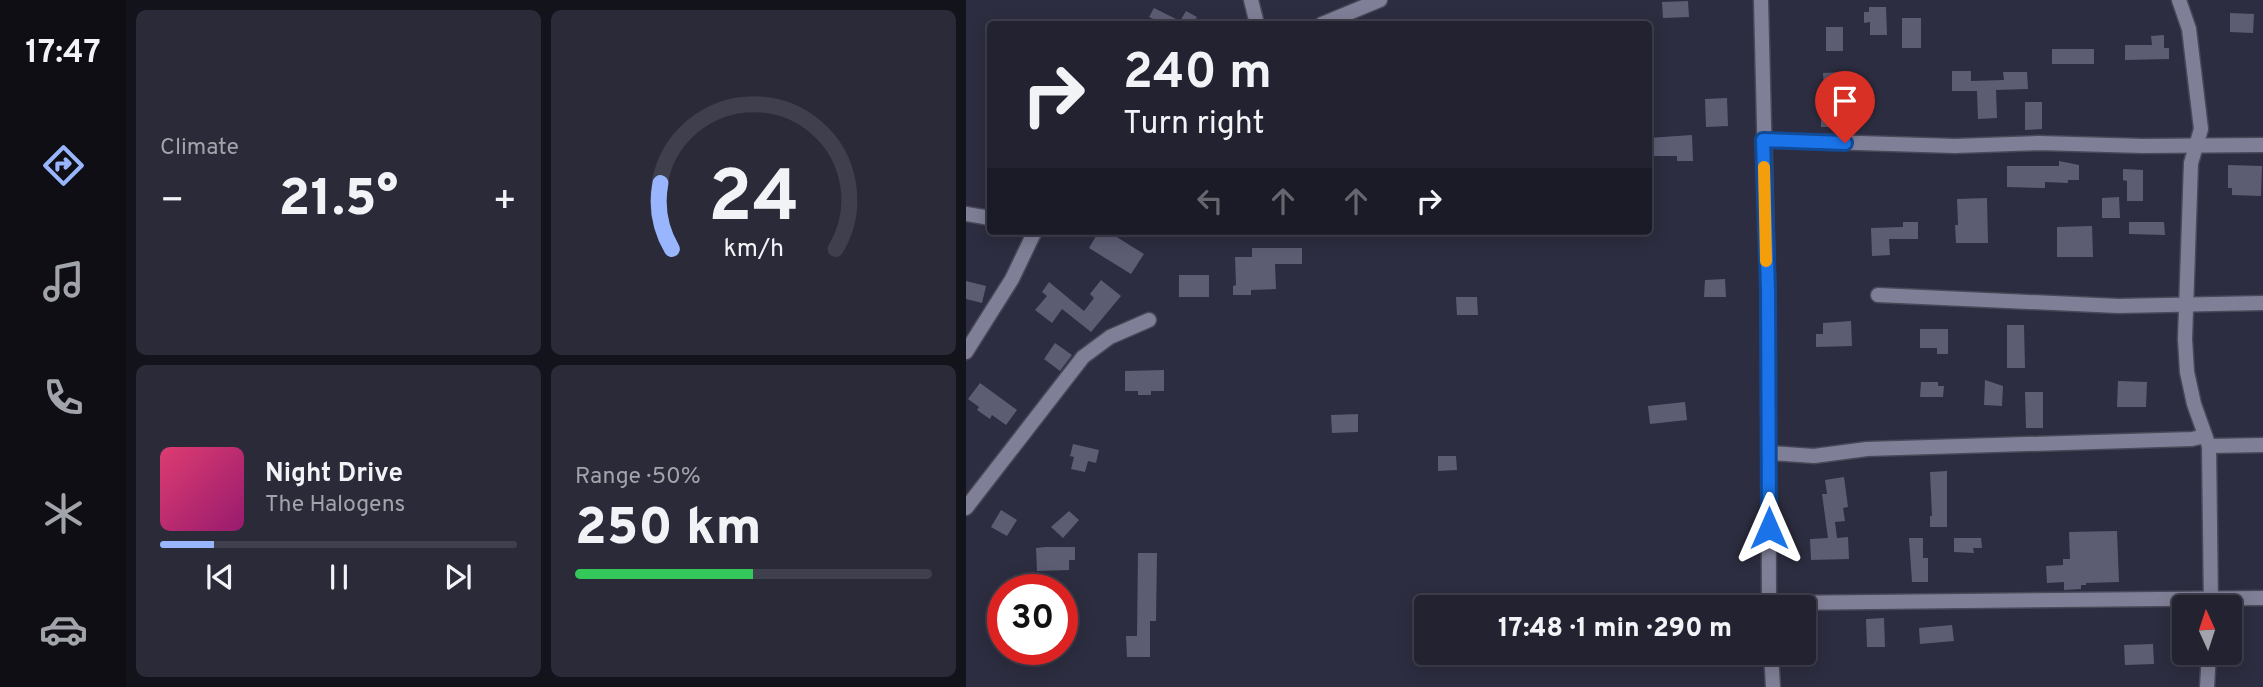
<!DOCTYPE html>
<html lang="en">
<head>
<meta charset="utf-8">
<style>
	body { margin:0; font-family:Overpass,sans-serif; background:#2a2a39; color:#f1f3f6; height:100vh; display:flex; flex-direction:column; font-size:26px; white-space:nowrap }
	* { box-sizing:border-box; margin:0 }
	p { font-size:23px; color:#a2a4ab }
	.icon { flex:none; width:38px; height:38px; fill:none; stroke:currentColor; stroke-width:2; stroke-linecap:round; stroke-linejoin:round }
	.map { position:relative; flex:1; overflow:hidden }
	.sheet { display:flex; flex-direction:column; gap:10px; padding:10px; background:#13131b; width:840px }
	.sheet>* { flex:none }
	.guide { position:absolute; left:21px; top:21px; width:665px; height:214px; border-radius:7px; box-shadow:0 4px 18px #0003,0 0 0 2px #3f3f4d; background:#222231; color:#f1f3f6; overflow:hidden }
	.needle { width:46px; rotate:357deg }
	.fabs { position:absolute; left:1206px; top:595px; display:grid; gap:14px }
	.fabs a { display:grid; place-items:center; width:70px; height:70px; border-radius:7px; background:#222231; box-shadow:0 4px 18px #0003,0 0 0 2px #3f3f4d; font-size:35px }
	.speed { position:absolute; left:21px; top:574px; display:flex; gap:14px; font-size:35px; font-weight:700; text-align:center }
	.speed>* { display:grid; place-content:center; width:91px; height:91px; border-radius:50%; background:#222231; box-shadow:0 4px 18px #0003,0 0 0 2px #3f3f4d; line-height:1 }
	.speed .limit { border:10px solid #d22; background:#fff; color:#111 }
	.pin { position:absolute; display:grid; place-items:center; width:60px; height:60px; color:#fff; margin:-72px -30px; border-radius:50% 50% 50% 0; rotate:-45deg; box-shadow:0 0 7px #0007 }
	.pin .icon { rotate:45deg }
	.me { position:absolute; width:77px; margin:-38px; rotate:0deg; stroke-linejoin:round; filter:drop-shadow(0 0 5px #0008) }
	.turn { display:flex; align-items:center; gap:24px; height:147px; padding:0 21px; font-size:32px }
	.turn .icon { width:91px; height:91px; stroke-width:2.5 }
	.turn b { display:block; font-size:49px; line-height:60px }
	.lanes { display:flex; align-items:center; height:66px; padding:0 21px; background:#0003; justify-content:center; gap:35px; direction:ltr }
	.lanes .off { opacity:.35 }
	.big { font-size:52px; font-weight:800; line-height:1.1 }
	.sheet .card { flex:1; display:flex; flex-direction:column; justify-content:center; gap:10px; min-width:0; padding:0 24px; border-radius:10px; background:#2a2a39 }
	.sheet .dial { align-items:center; gap:0 }
	.dial svg { height:182px; overflow:visible; fill:none; stroke:#3f3f4d; stroke-width:7; stroke-linecap:round; text-anchor:middle }
	.dial text { fill:#f1f3f6; stroke:none }
	.song { display:flex; align-items:center; gap:21px }
	.cover { width:84px; height:84px; border-radius:10px; background:linear-gradient(135deg,hsl(340 70% 55%),hsl(320 70% 35%)) }
	.played { height:7px; border-radius:4px; background:linear-gradient(90deg,#98b5fd 15%,#3f3f4d 15%) }
	.keys { display:flex; justify-content:space-around; direction:ltr }
	.heat { display:flex; justify-content:space-between; align-items:center; font-size:38px; direction:ltr }
	.charge { height:10px; border-radius:5px; background:linear-gradient(90deg,#34c759 50%,#3f3f4d 0) }
	.sheet .tiles { flex:1; display:grid; gap:10px; grid-template-columns:repeat(2,1fr) }
	.trip { position:absolute; left:448px; top:595px; width:402px; height:70px; border-radius:7px; background:#222231; box-shadow:0 4px 18px #0003,0 0 0 2px #3f3f4d; font-weight:800; line-height:70px; text-align:center }
	main { display:flex; flex:1; min-height:0 }
	.tabs { display:flex; flex-direction:column; width:126px; justify-content:space-around; align-items:center; background:#0e0e14; color:#a2a4ab }
	.tabs .icon { width:49px; height:49px }
	.tabs .on { color:#98b5fd }
	.tabs b { font-size:32px; color:#f1f3f6 }
	.map>svg:first-child { display:block }
	.building { fill:#5c5c73 }
	.lines { fill:none; stroke-linecap:round; stroke-linejoin:round }
	.minor-casing { stroke:#494859; stroke-width:17 }
	.minor { stroke:#7f7f97; stroke-width:14 }
	.route-casing { stroke:#114b97; stroke-width:18 }
	.route { stroke:#1a73e8; stroke-width:12 }
	.slow { stroke:#f59e0b; stroke-width:12 }
</style>
</head>
<body>
<main>
<nav class="tabs">
<b>17:47</b>
<svg class="icon on" aria-label="directions" viewBox="0 0 24 24"><path d="M12 3l9 9-9 9-9-9zM9 14v-3h6M13 9l2 2-2 2"/></svg>
<svg class="icon" aria-label="music" viewBox="0 0 24 24"><path d="M9 18V5l10-2v13"/><circle cx="6" cy="18" r="3"/><circle cx="16" cy="16" r="3"/></svg>
<svg class="icon" aria-label="phone" viewBox="0 0 24 24"><path d="M5 4h4l2 5-3 2q2 4 5 5l2-3 5 2v4C11 20 4 13 5 4z"/></svg>
<svg class="icon" aria-label="climate" viewBox="0 0 24 24"><path d="M12 3v18M4 7l16 10M4 17L20 7"/></svg>
<svg class="icon" aria-label="car" viewBox="0 0 24 24"><path d="M5 17H2v-5l4-1 3-4h7l3 4 3 1v5h-3M9 17h6M6 11h13"/><circle cx="7" cy="17" r="2"/><circle cx="17" cy="17" r="2"/></svg>
</nav>
<section class="sheet">
<div class="tiles">
<div class="card"><p>Climate</p>
<div class="heat"><a>−</a><b class="big">21.5°</b><a>+</a></div>
</div>
<div class="card dial"><svg viewBox="0 0 100 80">
<path d="M14 69A42 42 0 1 1 86 69"/>
<path d="M14 69A42 42 0 0 1 9 40" stroke="#98b5fd"/>
<text x="50" y="56" font-size="32" font-weight="700">24</text>
<text x="50" y="72" font-size="11">km/h</text>
</svg></div>
<div class="card">
<div class="song"><i class="cover"></i><div><b>Night Drive</b><p>The Halogens</p></div></div>
<div class="played"></div>
<div class="keys"><svg class="icon" aria-label="previous" viewBox="0 0 24 24"><path d="M18 5L8 12l10 7zM5 5v14"/></svg><svg class="icon" aria-label="pause" viewBox="0 0 24 24"><path d="M8 5v14M16 5v14"/></svg><svg class="icon" aria-label="next" viewBox="0 0 24 24"><path d="M6 5l10 7-10 7zM19 5v14"/></svg></div>
</div>
<div class="card"><p>Range · 50%</p><b class="big">250 km</b><div class="charge"></div></div>
</div>
</section>
<div class="map">
<svg width="1297" height="687" viewBox="0 0 1297 687">
	<rect width="100%" height="100%" fill="#2d2d41"/>
	<g class="building">
		<path d="M722,1L723,17L697,18L696,2Z"/>
		<path d="M903,7H920L921,35H904V22L898,23V12H903Z"/>
		<path d="M188,8L214,21L220,11L231,17L227,24H198L183,17Z"/>
		<path d="M1264,13L1288,14L1287,33L1264,32Z"/>
		<rect x="936" y="18" width="19" height="30"/>
		<rect x="860" y="27" width="17" height="24"/>
		<path d="M1198,35V48H1203V59L1159,60V45H1186L1185,36Z"/>
		<rect x="1086" y="49" width="42" height="15"/>
		<path d="M986,71H1005V81L1038,80L1037,72H1061L1062,89L1030,90L1031,118L1012,119L1011,91H986Z"/>
		<path d="M879,72L880,127H855V103H853L852,91H858L857,73Z"/>
		<path d="M761,98L762,126L740,127L739,99Z"/>
		<path d="M1059,102H1076V129L1059,130Z"/>
		<path d="M726,135L727,161H711V156H682V138Z"/>
		<path d="M1093,161L1113,165V180H1102V183L1079,182V188L1041,187V166H1093Z"/>
		<path d="M1262,165L1296,166L1295,196L1266,195V188H1262Z"/>
		<path d="M1157,169L1177,170V201H1161V181L1157,180Z"/>
		<path d="M1153,197L1154,218H1136V198Z"/>
		<path d="M1021,198L1022,243H990L989,225H992L991,199Z"/>
		<path d="M937,222H952V239H923L924,255L906,256L905,228L937,227Z"/>
		<path d="M1163,222H1198L1199,235L1163,234Z"/>
		<path d="M1126,226L1127,257H1091V227Z"/>
		<path d="M133,231H141L178,254L165,274L123,248Z"/>
		<path d="M286,248H336V264H309L310,289L285,290V295H267V286L270,285L269,257H286Z"/>
		<rect x="213" y="275" width="30" height="22"/>
		<path d="M759,279L760,297H738L739,280Z"/>
		<path d="M135,280L155,296L125,332L96,309L86,323L69,310L81,296L76,292L83,282L118,311L128,298L124,294Z"/>
		<path d="M0,281L20,286L16,303L0,299Z"/>
		<path d="M490,297H511L512,315H491Z"/>
		<path d="M885,321L886,346L850,347V334H857V323Z"/>
		<path d="M1041,325H1058L1059,368H1041Z"/>
		<path d="M954,329H982V354H971V348H954Z"/>
		<path d="M89,343L106,355L94,371L78,359Z"/>
		<path d="M198,370V391H185V395H172V391H159V371Z"/>
		<path d="M1019,380L1037,386L1036,406L1018,405Z"/>
		<path d="M1152,381L1181,382L1180,407H1151Z"/>
		<path d="M955,382H972V386H978L977,397H954Z"/>
		<path d="M14,383L51,410L40,425L26,415L24,419L11,410L13,407L2,399Z"/>
		<path d="M1059,392H1077V428H1060Z"/>
		<path d="M719,402L721,420L684,424L682,406Z"/>
		<path d="M392,414V432L366,433L365,415Z"/>
		<path d="M107,444L133,450L130,463L122,461L119,472L105,469L108,457L104,456Z"/>
		<path d="M472,456H490L491,470L472,471Z"/>
		<path d="M981,471V527H964V516H966L964,472Z"/>
		<path d="M878,477L882,507L877,508L879,521L869,522L871,538L882,537L883,559L845,560L844,539L862,538L856,494H861L859,480Z"/>
		<path d="M35,510L51,520L41,536L25,527Z"/>
		<path d="M103,511L113,520L97,538L85,527Z"/>
		<path d="M1151,531L1153,582L1120,583V585H1115V589L1098,590V582L1081,583L1080,566L1097,565V559H1104L1103,532Z"/>
		<path d="M943,538H957V558H962V582H946Z"/>
		<path d="M988,538H1015L1016,548H1007L1008,553L988,552Z"/>
		<path d="M79,547H109V560H103V570L71,571L70,548Z"/>
		<path d="M172,553H191L190,621H184V657H161L160,636H171Z"/>
		<path d="M918,618L919,647H901L900,619Z"/>
		<path d="M986,625L988,641L954,644L953,628Z"/>
		<path d="M1187,644L1188,664L1159,665L1158,645Z"/>
	</g>
	<g class="lines">
		<defs>
			<g id="minor">
				<path d="M285,0L291,24"/>
				<path d="M795,0L802,289L803,607"/>
				<path d="M1213,0L1223,29L1235,129L1225,163L1219,339L1221,372L1228,404L1243,446L1245,607"/>
				<path d="M356,24L414,0"/>
				<path d="M798,140L989,146L1073,143L1177,146L1297,145"/>
				<path d="M0,214L24,218"/>
				<path d="M912,295L1152,306L1297,303"/>
				<path d="M0,352L46,279L69,231"/>
				<path d="M1243,446L1297,445"/>
				<path d="M803,453L848,456L901,449L1226,439L1239,436"/>
				<path d="M0,508L117,357L144,337L183,320"/>
				<path d="M803,603L1297,598"/>
				<path d="M805,653L807,687"/>
				<path d="M1241,687L1243,653"/>
			</g>
		</defs>
		<use href="#minor" class="minor-casing"/>
		<use href="#minor" class="minor"/>
	</g>
	<g class="lines">
		<defs>
			<path id="route" d="M803,528L802,289L797,140L879,143"/>
		</defs>
		<use href="#route" class="route-casing"/>
		<use href="#route" class="route"/>
		<path class="slow" d="M798,167L800,261"/>
	</g>
</svg>
<div class="fabs">
<a><svg class="needle" viewBox="-14 -14 28 28"><path d="M0-13l5 13h-10z" fill="#e53935"/><path d="M0 13l5-13h-10z" fill="#a2a4ab"/></svg></a>
</div>
<div class="speed"><div class="limit">30</div></div>
<div class="pin" style="left:879px;top:143px;background:#d93025"><svg class="icon" aria-label="arrive" viewBox="0 0 24 24"><path d="M6 21V4h12l-3 4 3 4H6"/></svg></div>
<svg class="me" style="left:803px;top:528px" viewBox="-20 -20 40 40"><path d="M0-17L14 15 0 8-14 15z" fill="#1a73e8" stroke="#fff" stroke-width="4"/></svg>
<div class="trip">17:48 · 1 min · 290 m</div>
<div class="guide">
<div class="turn"><svg class="icon" aria-label="right" viewBox="0 0 24 24"><path d="M7 20v-9h11M14 6l5 5-5 5"/></svg><div><b>240 m</b>Turn right</div></div>
<div class="lanes"><svg class="icon off" aria-label="left" viewBox="0 0 24 24"><path d="M17 20v-9H6M10 6l-5 5 5 5"/></svg><svg class="icon off" aria-label="ahead" viewBox="0 0 24 24"><path d="M12 20V5M6 11l6-6 6 6"/></svg><svg class="icon off" aria-label="ahead" viewBox="0 0 24 24"><path d="M12 20V5M6 11l6-6 6 6"/></svg><svg class="icon" aria-label="right" viewBox="0 0 24 24"><path d="M7 20v-9h11M14 6l5 5-5 5"/></svg></div>
</div>
</div>
</main>
</body>
</html>
